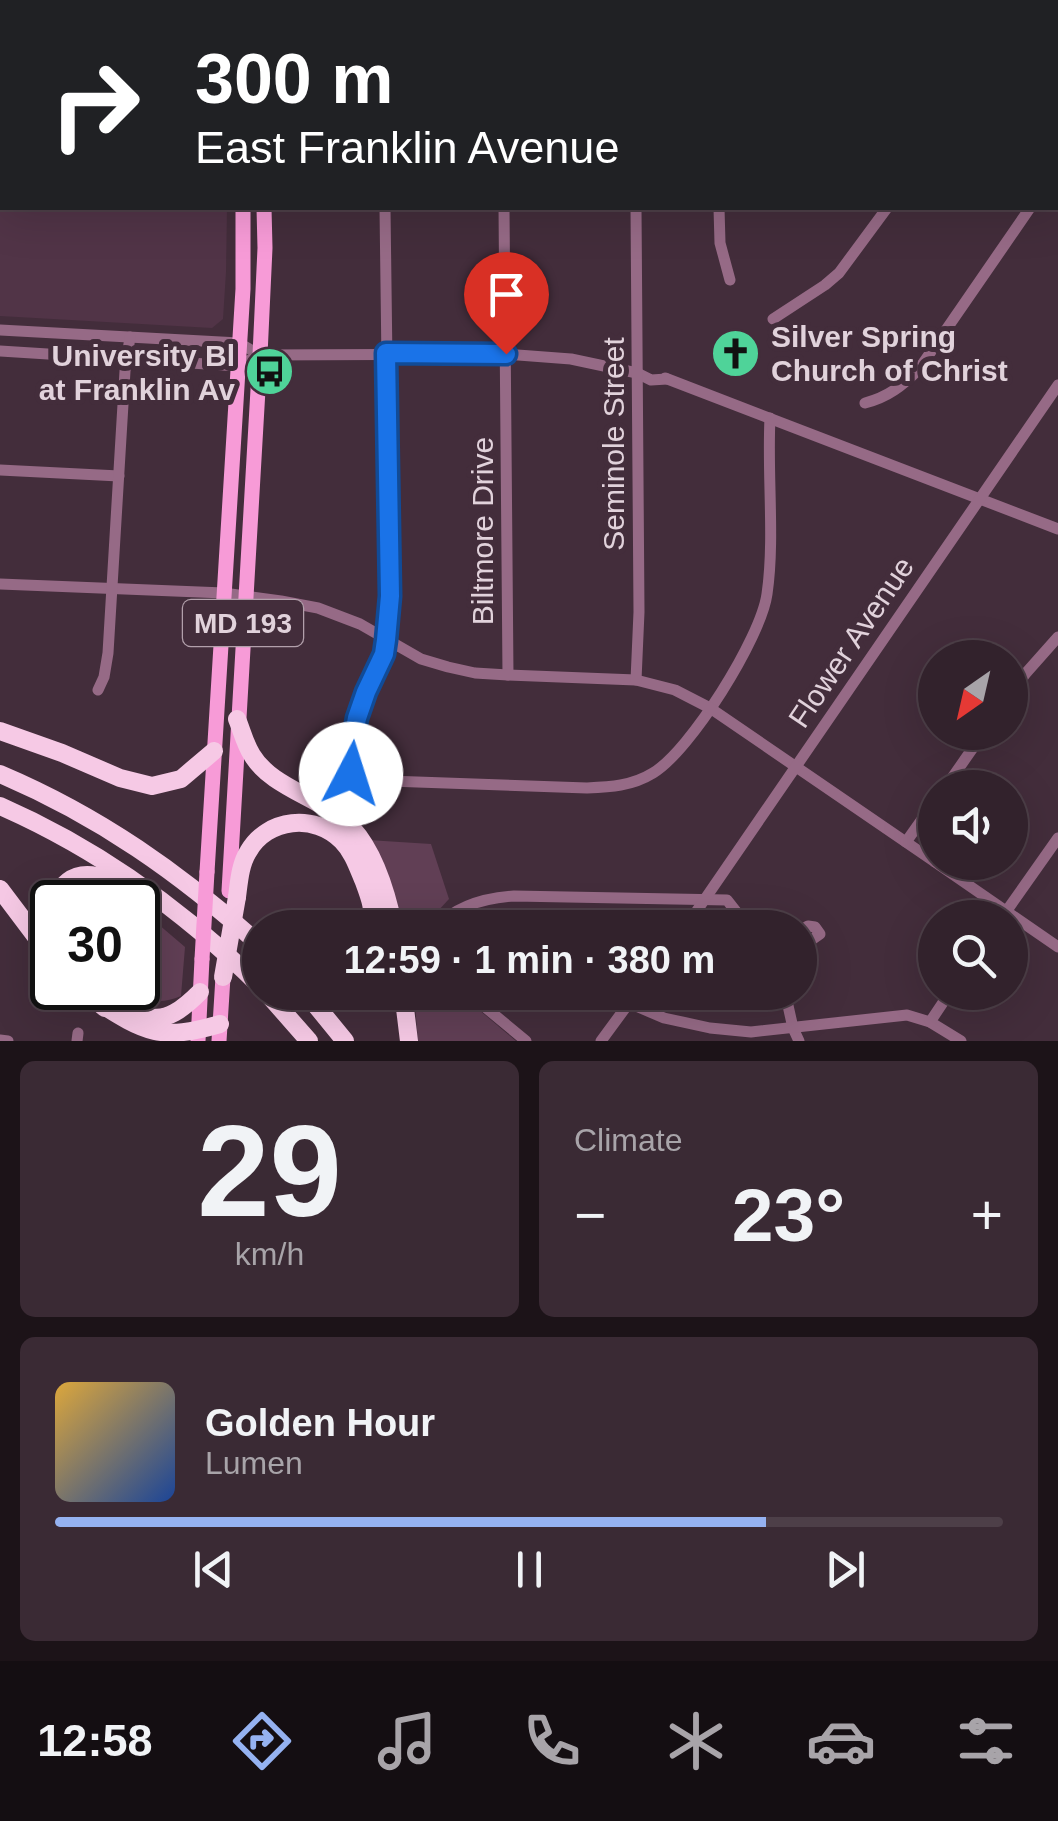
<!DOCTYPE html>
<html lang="en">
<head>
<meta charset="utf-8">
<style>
	body { margin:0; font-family:Arial,sans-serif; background:#3a2a34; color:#f1f3f6; height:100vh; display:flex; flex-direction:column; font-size:38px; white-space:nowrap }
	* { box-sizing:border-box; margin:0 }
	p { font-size:32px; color:#a8a4a9 }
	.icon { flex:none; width:55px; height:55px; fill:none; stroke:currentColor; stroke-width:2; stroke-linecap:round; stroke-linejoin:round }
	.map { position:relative; height:1041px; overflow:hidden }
	.panel { display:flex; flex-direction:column; gap:20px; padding:20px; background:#1c1318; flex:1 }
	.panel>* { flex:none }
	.banner { position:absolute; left:0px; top:0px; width:1060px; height:210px; box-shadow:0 10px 40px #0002,0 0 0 2px #4d3f48; background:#202124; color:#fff; overflow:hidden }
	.needle { width:65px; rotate:214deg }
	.controls { position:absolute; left:918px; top:640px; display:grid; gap:20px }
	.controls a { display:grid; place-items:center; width:110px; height:110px; border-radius:50%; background:#32222c; box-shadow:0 10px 40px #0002,0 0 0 2px #4d3f48; font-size:50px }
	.speed { position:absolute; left:30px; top:880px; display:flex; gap:20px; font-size:50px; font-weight:700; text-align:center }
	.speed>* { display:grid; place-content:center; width:130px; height:130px; border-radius:50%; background:#32222c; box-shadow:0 10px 40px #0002,0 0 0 2px #4d3f48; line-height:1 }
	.speed .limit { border:5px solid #111; border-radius:15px; background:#fff; color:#111 }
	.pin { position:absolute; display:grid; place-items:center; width:85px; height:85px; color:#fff; margin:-102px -42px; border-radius:50% 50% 50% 0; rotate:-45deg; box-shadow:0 0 10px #0007 }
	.pin .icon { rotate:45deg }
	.me { position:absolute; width:110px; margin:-55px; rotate:5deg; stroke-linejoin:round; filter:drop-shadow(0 0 8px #0008) }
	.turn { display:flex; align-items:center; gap:35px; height:210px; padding:0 30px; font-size:45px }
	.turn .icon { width:130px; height:130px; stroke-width:2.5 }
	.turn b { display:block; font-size:70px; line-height:85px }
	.big { font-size:75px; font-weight:600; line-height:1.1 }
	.panel .tile { flex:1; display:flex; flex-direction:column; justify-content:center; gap:15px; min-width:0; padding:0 35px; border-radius:15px; background:#3a2a34 }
	.panel .dial { align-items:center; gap:0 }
	.dial b { font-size:130px; line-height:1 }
	.song { display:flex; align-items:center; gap:30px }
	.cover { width:120px; height:120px; border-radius:15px; background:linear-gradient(135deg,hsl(40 70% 55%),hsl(220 70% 35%)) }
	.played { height:10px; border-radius:5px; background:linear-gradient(90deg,#95b2f1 75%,#4d3f48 75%) }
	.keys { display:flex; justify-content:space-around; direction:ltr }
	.heat { display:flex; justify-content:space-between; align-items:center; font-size:55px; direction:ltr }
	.panel .tiles { flex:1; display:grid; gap:20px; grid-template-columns:1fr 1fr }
	.tile:last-child { grid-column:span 2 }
	.trip { position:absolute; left:242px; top:910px; width:575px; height:100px; border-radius:50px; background:#32222c; box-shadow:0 10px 40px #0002,0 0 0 2px #4d3f48; font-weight:600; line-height:100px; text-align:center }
	.menu { display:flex; height:160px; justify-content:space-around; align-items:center; background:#140e12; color:#a8a4a9 }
	.menu .icon { width:70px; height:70px }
	.menu .selected { color:#95b2f1 }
	.menu b { font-size:45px; color:#f1f3f6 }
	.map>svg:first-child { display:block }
	.built { fill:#513447 }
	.green { fill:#613f55 }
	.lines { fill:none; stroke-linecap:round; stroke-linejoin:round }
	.stream { stroke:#3a052c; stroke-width:2.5 }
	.minor { stroke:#966a86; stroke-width:11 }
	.major { stroke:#f79bd7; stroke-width:15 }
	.highway { stroke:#f6c9e5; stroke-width:18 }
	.major-bridge { stroke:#f79bd7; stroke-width:15 }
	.highway-bridge { stroke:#f6c9e5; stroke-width:18 }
	.route-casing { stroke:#114b97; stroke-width:25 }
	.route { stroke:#1a73e8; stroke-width:18 }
	.labels { text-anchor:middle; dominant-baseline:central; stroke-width:10; stroke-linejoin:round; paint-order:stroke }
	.shield { fill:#432d3b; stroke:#b2a0ab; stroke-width:2.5 }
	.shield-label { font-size:28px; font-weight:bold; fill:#e1d2db }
	.poi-label { font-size:30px; font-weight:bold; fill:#e1d2db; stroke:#432d3b; text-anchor:start }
	.street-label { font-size:30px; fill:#e1d2db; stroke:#432d3b }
</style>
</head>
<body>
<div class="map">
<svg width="1058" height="1041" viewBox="0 0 1058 1041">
	<rect width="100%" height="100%" fill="#432d3b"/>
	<path class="built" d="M0,59H2V208H227L226,272L223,319L212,328L0,316Z"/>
	<g class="green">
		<path d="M368,840L431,844L449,899L423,927H402Z"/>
		<path d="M88,883L108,886L132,902H74Z"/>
		<path d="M138,907L185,947L181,996C158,1006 144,1000 123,988H138Z"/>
		<path d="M414,993H459L516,1041H418Z"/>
	</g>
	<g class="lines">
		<path class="stream" d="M568,0L569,2"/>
		<g class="minor">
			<path d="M304,0L305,2"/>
			<path d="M601,0L602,2"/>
			<path d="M354,2L357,0"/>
			<path d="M506,2L507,0"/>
			<path d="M706,2V0"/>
			<path d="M947,2L948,0"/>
			<path d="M1058,159V158"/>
			<path d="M385,208L390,595L384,654L366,692L357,717L350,755L351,773L360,780L587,788C610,787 632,786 653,773C690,751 761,638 767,594C775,539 767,475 770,418"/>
			<path d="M504,208L508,675"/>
			<path d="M719,208L720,243L730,280"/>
			<path d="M773,319L825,285L839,273L887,208"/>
			<path d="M0,330L239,343L260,355"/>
			<path d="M0,351L238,366L260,355L506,354L571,359L637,373L651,380L667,379"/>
			<path d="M665,378L1058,529"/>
			<path d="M865,403C888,397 902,386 919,369L1030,208"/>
			<path d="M0,470L119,476"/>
			<path d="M0,584L224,593L281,601L318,608L360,624L421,659L448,667L475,673L508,675L636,680L675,690L710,708L935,862"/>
			<path d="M636,680L639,612L636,208"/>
			<path d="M98,690L104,677L108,653L125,371L130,337"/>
			<path d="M1010,695L1026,673L1058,637"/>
			<path d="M945,788L984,732"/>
			<path d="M906,842L935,801"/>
			<path d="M935,862L1058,947"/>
			<path d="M1003,916L1058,838"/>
			<path d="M436,928C456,905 485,898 514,896L727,900L749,928"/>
			<path d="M685,928L1058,385"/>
			<path d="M800,931L808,926L815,927L820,934L800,948"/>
			<path d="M467,992L526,1041"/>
			<path d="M785,992L793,1028L799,1041"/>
			<path d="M629,1003L664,1018L710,1028L751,1032L907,1015L930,1022L961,1041"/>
			<path d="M930,1022L950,992"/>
			<path d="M0,1040L8,1041"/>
			<path d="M77,1041L78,1033"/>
			<path d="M601,1041L637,992"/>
		</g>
		<g class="major">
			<path d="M208,0V2"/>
			<path d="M229,0L230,2"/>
			<path d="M207,872L243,289V208"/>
			<path d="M229,891L260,355L265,248L264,208"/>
			<path d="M198,1041L202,959"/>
			<path d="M219,1041L223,977"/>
		</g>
		<g class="highway">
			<path d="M237,719C242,731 245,744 252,755C272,789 325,798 352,828C375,853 387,894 394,928"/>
			<path d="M0,731L62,753L120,778L152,786L181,779L214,751"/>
			<path d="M0,774C99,816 180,873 260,945"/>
			<path d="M0,806C98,849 184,911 260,986"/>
			<path d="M0,889L52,958"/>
			<path d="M237,897C239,882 240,865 248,852C267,818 315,813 342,841C353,852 358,868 364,882C370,898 375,911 371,928"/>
			<path d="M53,902C71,862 100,874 131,890"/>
			<path d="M52,906V926"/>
			<path d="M81,988L105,1008"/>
			<path d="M104,988C146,1020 159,1033 200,992"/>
			<path d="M266,992L309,1041"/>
			<path d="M305,992L345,1041"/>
			<path d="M403,992L409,1041"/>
			<path d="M96,1001C146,1033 161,1041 220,1024"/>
		</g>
		<path class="major-bridge" d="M202,959L207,872"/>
		<path class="highway-bridge" d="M223,977L237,897"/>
	</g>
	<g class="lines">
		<defs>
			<path id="route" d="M351,774L350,755L357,718L366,692L384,654L386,640L390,596L386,353L506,354"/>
		</defs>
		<use href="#route" class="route-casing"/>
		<use href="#route" class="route"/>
	</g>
	<defs>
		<symbol id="church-disc" viewBox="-11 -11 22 22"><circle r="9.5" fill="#4fd399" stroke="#432d3b"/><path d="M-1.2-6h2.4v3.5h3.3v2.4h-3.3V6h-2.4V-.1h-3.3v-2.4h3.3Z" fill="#111"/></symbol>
		<symbol id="bus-disc" viewBox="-11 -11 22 22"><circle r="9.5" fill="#4fd399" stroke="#432d3b"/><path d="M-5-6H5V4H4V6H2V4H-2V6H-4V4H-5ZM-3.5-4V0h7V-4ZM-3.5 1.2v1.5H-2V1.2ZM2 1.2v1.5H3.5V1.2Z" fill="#111"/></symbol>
	</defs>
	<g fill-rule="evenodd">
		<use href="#church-disc" x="708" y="326" width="55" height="55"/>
		<use href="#bus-disc" x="242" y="344" width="55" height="55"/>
	</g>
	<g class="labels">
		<rect class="shield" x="183" y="600" width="120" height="46" rx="8"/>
		<g class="shield-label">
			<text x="243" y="623">MD 193</text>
		</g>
		<g class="poi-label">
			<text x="771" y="336">Silver Spring<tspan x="771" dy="34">Church of Christ</tspan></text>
			<text x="235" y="355" text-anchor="end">University Bl<tspan x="235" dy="34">at Franklin Av</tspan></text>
		</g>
		<g class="street-label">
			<text transform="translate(613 444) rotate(-90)">Seminole Street</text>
			<text transform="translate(482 531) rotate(-90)">Biltmore Drive</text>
			<text transform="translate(851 642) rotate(-56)">Flower Avenue</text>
		</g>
	</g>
</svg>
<div class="controls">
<a><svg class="needle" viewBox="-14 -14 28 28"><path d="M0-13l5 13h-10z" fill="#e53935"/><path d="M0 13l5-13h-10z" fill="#a8a4a9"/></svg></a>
<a><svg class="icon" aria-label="sound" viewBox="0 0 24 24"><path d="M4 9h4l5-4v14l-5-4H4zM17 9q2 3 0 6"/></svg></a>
<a><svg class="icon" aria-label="search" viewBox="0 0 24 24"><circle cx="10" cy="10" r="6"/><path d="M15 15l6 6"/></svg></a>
</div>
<div class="speed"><div class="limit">30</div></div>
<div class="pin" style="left:506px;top:354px;background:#d93025"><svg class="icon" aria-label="arrive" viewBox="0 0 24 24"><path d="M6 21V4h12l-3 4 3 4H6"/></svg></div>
<svg class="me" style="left:351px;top:774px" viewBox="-20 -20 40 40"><circle r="19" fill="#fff"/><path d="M0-13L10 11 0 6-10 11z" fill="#1a73e8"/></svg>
<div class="trip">12:59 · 1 min · 380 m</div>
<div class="banner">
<div class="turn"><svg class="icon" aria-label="right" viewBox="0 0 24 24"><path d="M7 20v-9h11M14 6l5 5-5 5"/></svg><div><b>300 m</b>East Franklin Avenue</div></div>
</div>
</div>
<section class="panel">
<div class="tiles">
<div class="tile dial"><b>29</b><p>km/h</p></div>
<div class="tile"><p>Climate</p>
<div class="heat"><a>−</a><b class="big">23°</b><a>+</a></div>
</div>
<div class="tile">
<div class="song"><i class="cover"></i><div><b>Golden Hour</b><p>Lumen</p></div></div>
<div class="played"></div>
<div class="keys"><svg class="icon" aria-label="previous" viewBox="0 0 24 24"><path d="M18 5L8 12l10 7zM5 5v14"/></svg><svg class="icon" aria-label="pause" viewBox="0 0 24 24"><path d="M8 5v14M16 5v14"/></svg><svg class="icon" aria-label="next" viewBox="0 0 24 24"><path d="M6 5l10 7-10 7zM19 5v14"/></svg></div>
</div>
</div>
</section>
<nav class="menu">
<b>12:58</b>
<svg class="icon selected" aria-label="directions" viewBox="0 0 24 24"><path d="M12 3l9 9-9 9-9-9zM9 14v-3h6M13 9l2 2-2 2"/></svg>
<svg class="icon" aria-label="music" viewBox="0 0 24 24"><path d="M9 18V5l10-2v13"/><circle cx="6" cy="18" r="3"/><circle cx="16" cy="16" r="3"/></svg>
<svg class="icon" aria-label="phone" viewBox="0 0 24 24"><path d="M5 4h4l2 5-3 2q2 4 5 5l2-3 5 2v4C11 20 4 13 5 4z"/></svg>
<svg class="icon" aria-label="climate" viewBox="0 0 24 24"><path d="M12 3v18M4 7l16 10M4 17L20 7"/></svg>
<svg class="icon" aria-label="car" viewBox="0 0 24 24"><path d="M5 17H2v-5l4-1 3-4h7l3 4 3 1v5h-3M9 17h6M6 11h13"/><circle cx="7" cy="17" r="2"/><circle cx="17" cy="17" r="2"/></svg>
<svg class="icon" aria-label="filters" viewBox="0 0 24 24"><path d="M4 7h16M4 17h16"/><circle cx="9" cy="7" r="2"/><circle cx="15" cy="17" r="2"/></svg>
</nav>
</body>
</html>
